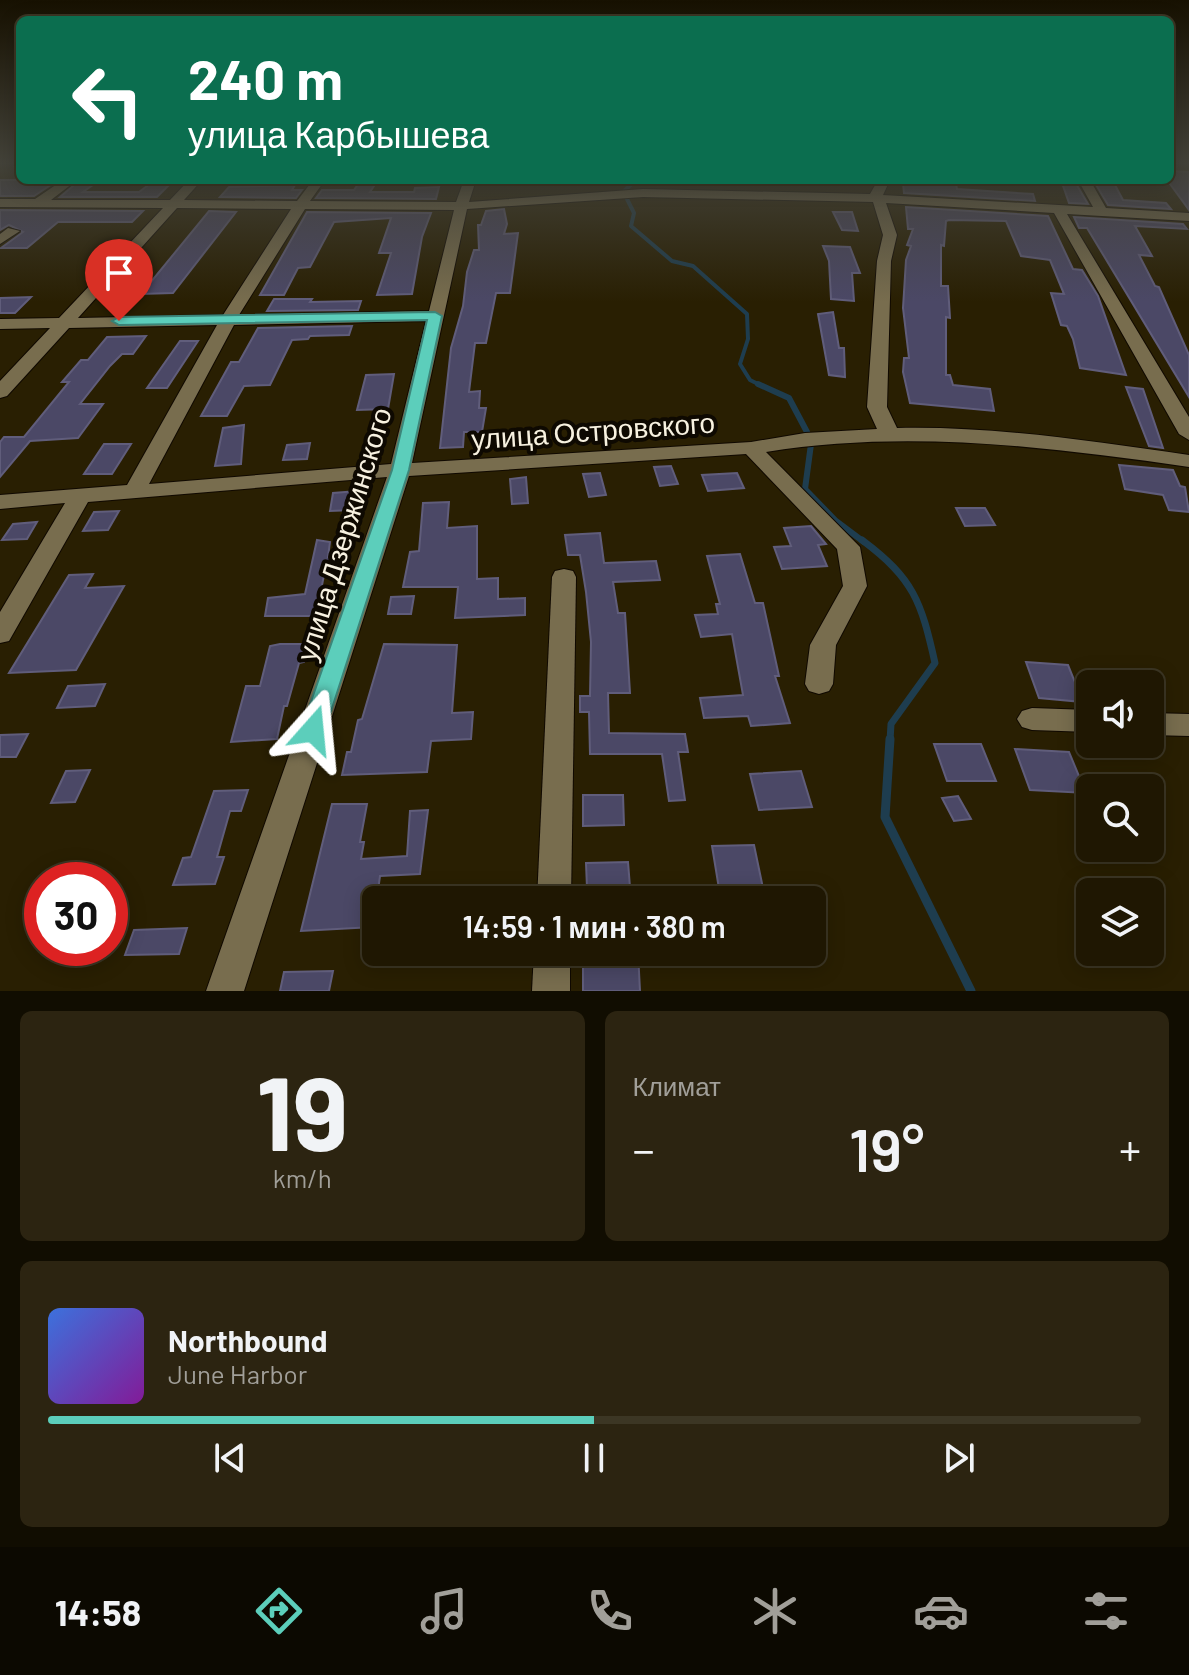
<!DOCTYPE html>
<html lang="ru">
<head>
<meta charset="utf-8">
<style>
	body { margin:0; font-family:Barlow,sans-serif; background:#2c2411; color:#f1f3f6; height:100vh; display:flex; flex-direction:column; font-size:30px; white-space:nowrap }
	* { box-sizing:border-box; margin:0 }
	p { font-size:26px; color:#a19f99 }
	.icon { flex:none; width:44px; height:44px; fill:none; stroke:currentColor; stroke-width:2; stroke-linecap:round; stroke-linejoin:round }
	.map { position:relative; height:991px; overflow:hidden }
	.panel { display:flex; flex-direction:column; gap:20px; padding:20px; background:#110d01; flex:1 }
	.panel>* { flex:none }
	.top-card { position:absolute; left:16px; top:16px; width:1158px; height:168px; border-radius:12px; box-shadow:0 4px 20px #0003,0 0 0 2px #3c3624; background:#0b6e4f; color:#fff; overflow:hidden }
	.buttons { position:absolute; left:1076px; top:670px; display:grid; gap:16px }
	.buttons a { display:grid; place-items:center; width:88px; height:88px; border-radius:12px; background:#1f1702; box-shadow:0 4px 20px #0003,0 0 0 2px #3c3624; font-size:40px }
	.speed { position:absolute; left:24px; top:862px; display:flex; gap:16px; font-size:40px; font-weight:700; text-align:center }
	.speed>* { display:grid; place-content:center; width:104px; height:104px; border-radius:50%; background:#1f1702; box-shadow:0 4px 20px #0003,0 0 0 2px #3c3624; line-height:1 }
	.speed .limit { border:12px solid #d22; background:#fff; color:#111 }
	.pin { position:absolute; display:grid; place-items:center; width:68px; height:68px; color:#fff; margin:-82px -34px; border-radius:50% 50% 50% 0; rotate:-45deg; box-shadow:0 0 8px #0007 }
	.pin .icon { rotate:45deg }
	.me { position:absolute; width:88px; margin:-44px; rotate:18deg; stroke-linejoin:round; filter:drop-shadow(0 0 6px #0008) }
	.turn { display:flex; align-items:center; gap:28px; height:168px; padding:0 40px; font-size:36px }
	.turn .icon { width:104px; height:104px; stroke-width:2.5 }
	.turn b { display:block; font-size:56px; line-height:68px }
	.big { font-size:60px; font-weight:600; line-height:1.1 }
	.panel .card { flex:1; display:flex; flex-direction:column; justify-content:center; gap:12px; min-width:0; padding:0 28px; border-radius:12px; background:#2c2411 }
	.panel .dial { align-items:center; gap:0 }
	.dial b { font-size:104px; line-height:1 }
	.song { display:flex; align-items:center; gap:24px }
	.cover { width:96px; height:96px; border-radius:12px; background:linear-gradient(135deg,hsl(220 70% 55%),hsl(290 70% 35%)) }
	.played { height:8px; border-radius:4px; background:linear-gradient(90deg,#5ccebb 50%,#3c3624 50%) }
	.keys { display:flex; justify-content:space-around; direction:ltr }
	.heat { display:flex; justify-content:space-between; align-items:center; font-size:44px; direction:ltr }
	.panel .tiles { flex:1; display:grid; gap:20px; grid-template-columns:1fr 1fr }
	.card:last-child { grid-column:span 2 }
	.trip { position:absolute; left:362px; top:886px; width:464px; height:80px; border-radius:12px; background:#1f1702; box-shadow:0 4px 20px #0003,0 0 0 2px #3c3624; font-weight:600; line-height:80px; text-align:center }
	.menu { display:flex; height:128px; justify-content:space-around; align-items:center; background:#0c0901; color:#a19f99 }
	.menu .icon { width:56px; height:56px }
	.menu .active { color:#5ccebb }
	.menu b { font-size:36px; color:#f1f3f6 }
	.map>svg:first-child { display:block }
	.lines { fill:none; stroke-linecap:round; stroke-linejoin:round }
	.stream-far3 { stroke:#1e3d4f; stroke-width:4 }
	.stream-far2 { stroke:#1e3d4f; stroke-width:6 }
	.stream-far1 { stroke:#1e3d4f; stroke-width:7 }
	.stream { stroke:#1e3d4f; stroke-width:9 }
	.building { fill:#4b4866; stroke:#605d7b; stroke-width:2 }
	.minor-casing { stroke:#100900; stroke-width:2 }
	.minor { fill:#786d4e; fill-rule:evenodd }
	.route { fill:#5ccebb; stroke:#3c867a; stroke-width:2 }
	.labels { text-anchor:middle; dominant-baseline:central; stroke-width:8; stroke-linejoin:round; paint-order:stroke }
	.street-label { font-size:28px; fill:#f7f1e0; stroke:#0e0901 }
</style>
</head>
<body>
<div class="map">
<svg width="1189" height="991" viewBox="0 0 1189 991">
	<rect width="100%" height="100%" fill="#291f02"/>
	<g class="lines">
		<g class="stream-far3">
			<path d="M623,192L636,180"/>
			<path d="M626,197L634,213L631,226L672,261L693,266L747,314L748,339L740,364L750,380L762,386"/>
		</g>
		<path class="stream-far2" d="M758,384L789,398L807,432L811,444L805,489L836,521L864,542"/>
		<path class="stream-far1" d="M862,540C914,579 921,601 935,663L891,724L890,741"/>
		<path class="stream" d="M890,739L885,817L971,991"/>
	</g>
	<g class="building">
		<path d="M1170,171L1189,172V210L1170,184Z"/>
		<path d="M0,180H58L34,196H0Z"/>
		<path d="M80,180H100L83,192H139L151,183H171L157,197H60Z"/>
		<path d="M361,180H378L370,192H414L415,188L439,187L436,199L316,198L322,190H354Z"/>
		<path d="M907,180H940L941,183L956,184L957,189L1033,194L1035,201L904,193L903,183L907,184Z"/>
		<path d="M1061,180L1075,182L1088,204L1069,203Z"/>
		<path d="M1095,183L1115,185L1123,200L1166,203L1171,209L1108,205Z"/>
		<path d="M295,185L292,190H302L296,198L220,197L229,187Z"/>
		<path d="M906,207L1048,216L1073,269L1082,270L1098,296L1126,375L1080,368L1073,339L1067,326L1061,325L1051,293L1064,294L1050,260L1021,256L1006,221L949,220L946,221L944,246L941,245V286H948L950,318L946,317V375H950L953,385L990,389L994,411L910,403L903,372L904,358H909L903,308L906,260L911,246L907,245L913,229H908Z"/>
		<path d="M504,209L507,224L504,234L518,233L510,293H496L486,343H475L469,392L480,391L479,408H486L482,432H464L463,447L440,448L451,348L463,306L467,272L474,250H479L478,225H481L486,211Z"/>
		<path d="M0,210L143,211L132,222H58L27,248H1L23,232L9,225L0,230Z"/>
		<path d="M209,211L236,212L173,293L141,294Z"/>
		<path d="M307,212L431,213L422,237L412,294L377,295L391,253H379L391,218L334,222L310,267L298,268L284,295H260Z"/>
		<path d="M833,212H852L858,231L842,230Z"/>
		<path d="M1074,217L1183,224L1187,229L1135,226L1152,256L1139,255L1155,286L1159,287L1189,355V397L1087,228H1079Z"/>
		<path d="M823,246L850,247L860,273H852L854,301L831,299L829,261Z"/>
		<path d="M31,297L15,313H0V298Z"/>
		<path d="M274,299H312L310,302L361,301L358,310L267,311Z"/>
		<path d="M833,312L839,348H844L845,377L829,375L818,314Z"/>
		<path d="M352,326L349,335L310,336L308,339L292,340L270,385L244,386L227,416H201L231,362H239L258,328Z"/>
		<path d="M146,336L133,354H122L110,366L80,404H103L78,438L30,441L0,477V442L4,437H24L69,382H62L81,360H88L107,337Z"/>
		<path d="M180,341H198L167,388H147Z"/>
		<path d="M394,374L388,409L357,410L366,375Z"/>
		<path d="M1126,387L1143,389L1163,448L1149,446Z"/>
		<path d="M244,425L241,464L215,466L223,428Z"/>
		<path d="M310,443L307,459L283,460L287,445Z"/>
		<path d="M104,444H131L112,474H84Z"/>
		<path d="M1119,465L1173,470L1180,486L1185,487L1189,512L1169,510L1163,495L1125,489Z"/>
		<path d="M671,466L678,484L660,486L654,467Z"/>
		<path d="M600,473L606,495L589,497L583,474Z"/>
		<path d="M737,473L744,488L708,491L702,475Z"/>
		<path d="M526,477L528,503L512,504L510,479Z"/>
		<path d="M357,491L354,510L330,511L333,493Z"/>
		<path d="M449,502L447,528L477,526V579L498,578V599L525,598V615L455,618L458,587H403L410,552L419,551L423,503Z"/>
		<path d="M956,508H985L995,525L965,526Z"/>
		<path d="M119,511L108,530L83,531L94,512Z"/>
		<path d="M37,522L27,539L2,540L13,524Z"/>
		<path d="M811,526L826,544L818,545L827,566L782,569L774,547L791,546L784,528Z"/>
		<path d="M600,533L604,563L656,561L660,580L613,582L618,613H625L630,693H608L609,733L685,734L688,752H678L685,800L669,801L662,754H590L589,712H580V696H590L591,642L586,592L580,555H568L565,535Z"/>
		<path d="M317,540L330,542L328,557L334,556L330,575H324L316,616H265L268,598L305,594Z"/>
		<path d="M740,554L755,603H763L779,676H775L790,723L751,726L748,716L704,718L700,698L743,695L732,634L701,637L695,615L718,614L716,604H720L707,556Z"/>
		<path d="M93,574L85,588L124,586L76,670L9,673L69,575Z"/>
		<path d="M414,596L411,614H388L391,597Z"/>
		<path d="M280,644H308L304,662L299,663L287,706H284L277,739L231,742L246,686H260L270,646Z"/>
		<path d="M384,644L457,645L452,713L473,712L471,739L431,741L427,772L342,775L347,752H351L358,720L362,719Z"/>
		<path d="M1026,662L1068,665L1083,702L1039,698Z"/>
		<path d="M105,684L95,706L57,708L68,686Z"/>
		<path d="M28,734L16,757H0V735Z"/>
		<path d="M934,744H981L996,781H947Z"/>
		<path d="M1015,749L1069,752L1086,793L1030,790Z"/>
		<path d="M90,770L75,802L51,803L66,771Z"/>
		<path d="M801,771L812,807L759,810L750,774Z"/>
		<path d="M248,790L241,811H230L217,857H224L215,884L173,885L183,858L191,857L214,791Z"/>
		<path d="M583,795H623L624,825L583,826Z"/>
		<path d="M958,796L971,819L954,821L942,798Z"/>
		<path d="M332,804H367L360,842H364L361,859L407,856L410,811L428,810L420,874L380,876L373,927L301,931Z"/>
		<path d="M754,845L764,893L720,895L712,846Z"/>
		<path d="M628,862L630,887L587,888L586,863Z"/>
		<path d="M187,928L179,954L125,955L134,930Z"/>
		<path d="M583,952H638L640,991H583Z"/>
		<path d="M333,971L329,991H280L284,972Z"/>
	</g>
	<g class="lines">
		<defs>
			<g id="minor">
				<path d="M63,180H77L51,200H170L189,180H202L184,200L297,201L313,180H325L310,201L456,202L464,180H476L469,202L643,189L870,194L878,180H890L883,195L1093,207L1078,180H1090L1106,208L1189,213V221L1067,214L1189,417V440L1179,434L1054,213L886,203L897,235L891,261L887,407L897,428C995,426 1092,441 1189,455V467C1048,447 908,429 766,452L860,547L867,586L836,645L833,684L829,691L819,694L809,691L805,684L810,645L843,586L837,549L746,454L409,476L244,991H206L387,477L88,502L9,641L0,643V612L65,503L0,509V495L127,485L217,325L69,328L7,396L0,398V381L50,328L0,329V319L59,318L163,208L0,207V199H35ZM643,197L873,202L883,235L877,261L867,407L877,429L805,433L751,442L412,463L467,209ZM177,208L291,209L223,315L78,318ZM305,209L454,210L429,311L239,315ZM426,321L391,464L149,484L234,325Z"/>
				<path d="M8,228L20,231L0,244V234Z"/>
				<path d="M564,569L573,571L576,577L571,900H537L552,577L555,571Z"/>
				<path d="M1032,708L1090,710V732L1032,730L1022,727L1017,719L1022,711Z"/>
				<path d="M1150,713L1189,714V736L1150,735Z"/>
				<path d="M534,952H570V991H532Z"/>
			</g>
		</defs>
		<use href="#minor" class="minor-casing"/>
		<use href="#minor" class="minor"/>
	</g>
	<linearGradient id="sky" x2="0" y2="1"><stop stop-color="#171101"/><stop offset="0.54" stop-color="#434239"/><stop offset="1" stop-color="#434239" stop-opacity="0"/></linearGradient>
	<rect width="1189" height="302" fill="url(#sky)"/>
	<path class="route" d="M435,312L442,316L409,470L325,730L321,737L313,740L304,737L301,730L392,470L427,320L119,325L112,321L119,317Z"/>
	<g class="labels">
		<g class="street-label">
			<text transform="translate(593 430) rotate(-4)">улица Островского</text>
			<text transform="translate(343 534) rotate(-73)">улица Дзержинского</text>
		</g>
	</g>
</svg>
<div class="buttons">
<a><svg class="icon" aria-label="sound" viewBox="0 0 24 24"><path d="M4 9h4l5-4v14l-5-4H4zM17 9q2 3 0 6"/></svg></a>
<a><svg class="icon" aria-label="search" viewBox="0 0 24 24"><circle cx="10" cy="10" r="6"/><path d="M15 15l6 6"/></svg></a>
<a><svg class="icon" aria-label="layers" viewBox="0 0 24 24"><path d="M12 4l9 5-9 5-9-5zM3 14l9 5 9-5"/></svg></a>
</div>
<div class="speed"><div class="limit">30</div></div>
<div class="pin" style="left:119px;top:321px;background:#d93025"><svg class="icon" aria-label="arrive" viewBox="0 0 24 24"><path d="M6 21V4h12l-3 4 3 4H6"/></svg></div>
<svg class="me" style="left:313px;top:730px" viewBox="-20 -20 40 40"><path d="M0-17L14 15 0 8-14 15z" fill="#5ccebb" stroke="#fff" stroke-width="4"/></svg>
<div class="trip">14:59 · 1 мин · 380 m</div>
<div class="top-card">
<div class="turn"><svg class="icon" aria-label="left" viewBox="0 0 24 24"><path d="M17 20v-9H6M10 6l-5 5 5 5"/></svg><div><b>240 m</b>улица Карбышева</div></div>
</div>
</div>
<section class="panel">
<div class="tiles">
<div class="card dial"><b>19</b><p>km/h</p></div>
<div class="card"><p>Климат</p>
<div class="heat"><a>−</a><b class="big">19°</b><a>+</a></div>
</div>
<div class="card">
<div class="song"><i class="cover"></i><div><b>Northbound</b><p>June Harbor</p></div></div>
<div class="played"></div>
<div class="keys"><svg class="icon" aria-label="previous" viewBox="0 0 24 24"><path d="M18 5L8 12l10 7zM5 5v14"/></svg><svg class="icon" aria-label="pause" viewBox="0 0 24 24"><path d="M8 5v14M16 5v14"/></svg><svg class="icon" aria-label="next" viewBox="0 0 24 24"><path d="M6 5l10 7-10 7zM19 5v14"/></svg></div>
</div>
</div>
</section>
<nav class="menu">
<b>14:58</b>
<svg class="icon active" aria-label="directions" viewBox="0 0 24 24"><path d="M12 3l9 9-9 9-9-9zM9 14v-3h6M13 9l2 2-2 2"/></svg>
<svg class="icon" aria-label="music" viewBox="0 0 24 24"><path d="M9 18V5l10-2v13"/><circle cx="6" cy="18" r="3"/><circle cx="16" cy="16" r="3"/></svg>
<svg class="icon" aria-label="phone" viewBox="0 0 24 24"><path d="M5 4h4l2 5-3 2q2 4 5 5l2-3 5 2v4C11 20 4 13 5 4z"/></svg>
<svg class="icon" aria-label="climate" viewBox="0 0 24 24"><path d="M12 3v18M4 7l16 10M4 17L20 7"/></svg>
<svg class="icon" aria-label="car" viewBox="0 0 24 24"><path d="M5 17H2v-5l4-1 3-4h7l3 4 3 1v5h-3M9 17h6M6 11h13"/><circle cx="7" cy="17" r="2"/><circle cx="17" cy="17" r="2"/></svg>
<svg class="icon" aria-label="filters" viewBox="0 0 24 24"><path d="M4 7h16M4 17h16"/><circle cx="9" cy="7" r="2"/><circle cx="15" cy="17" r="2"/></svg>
</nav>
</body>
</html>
